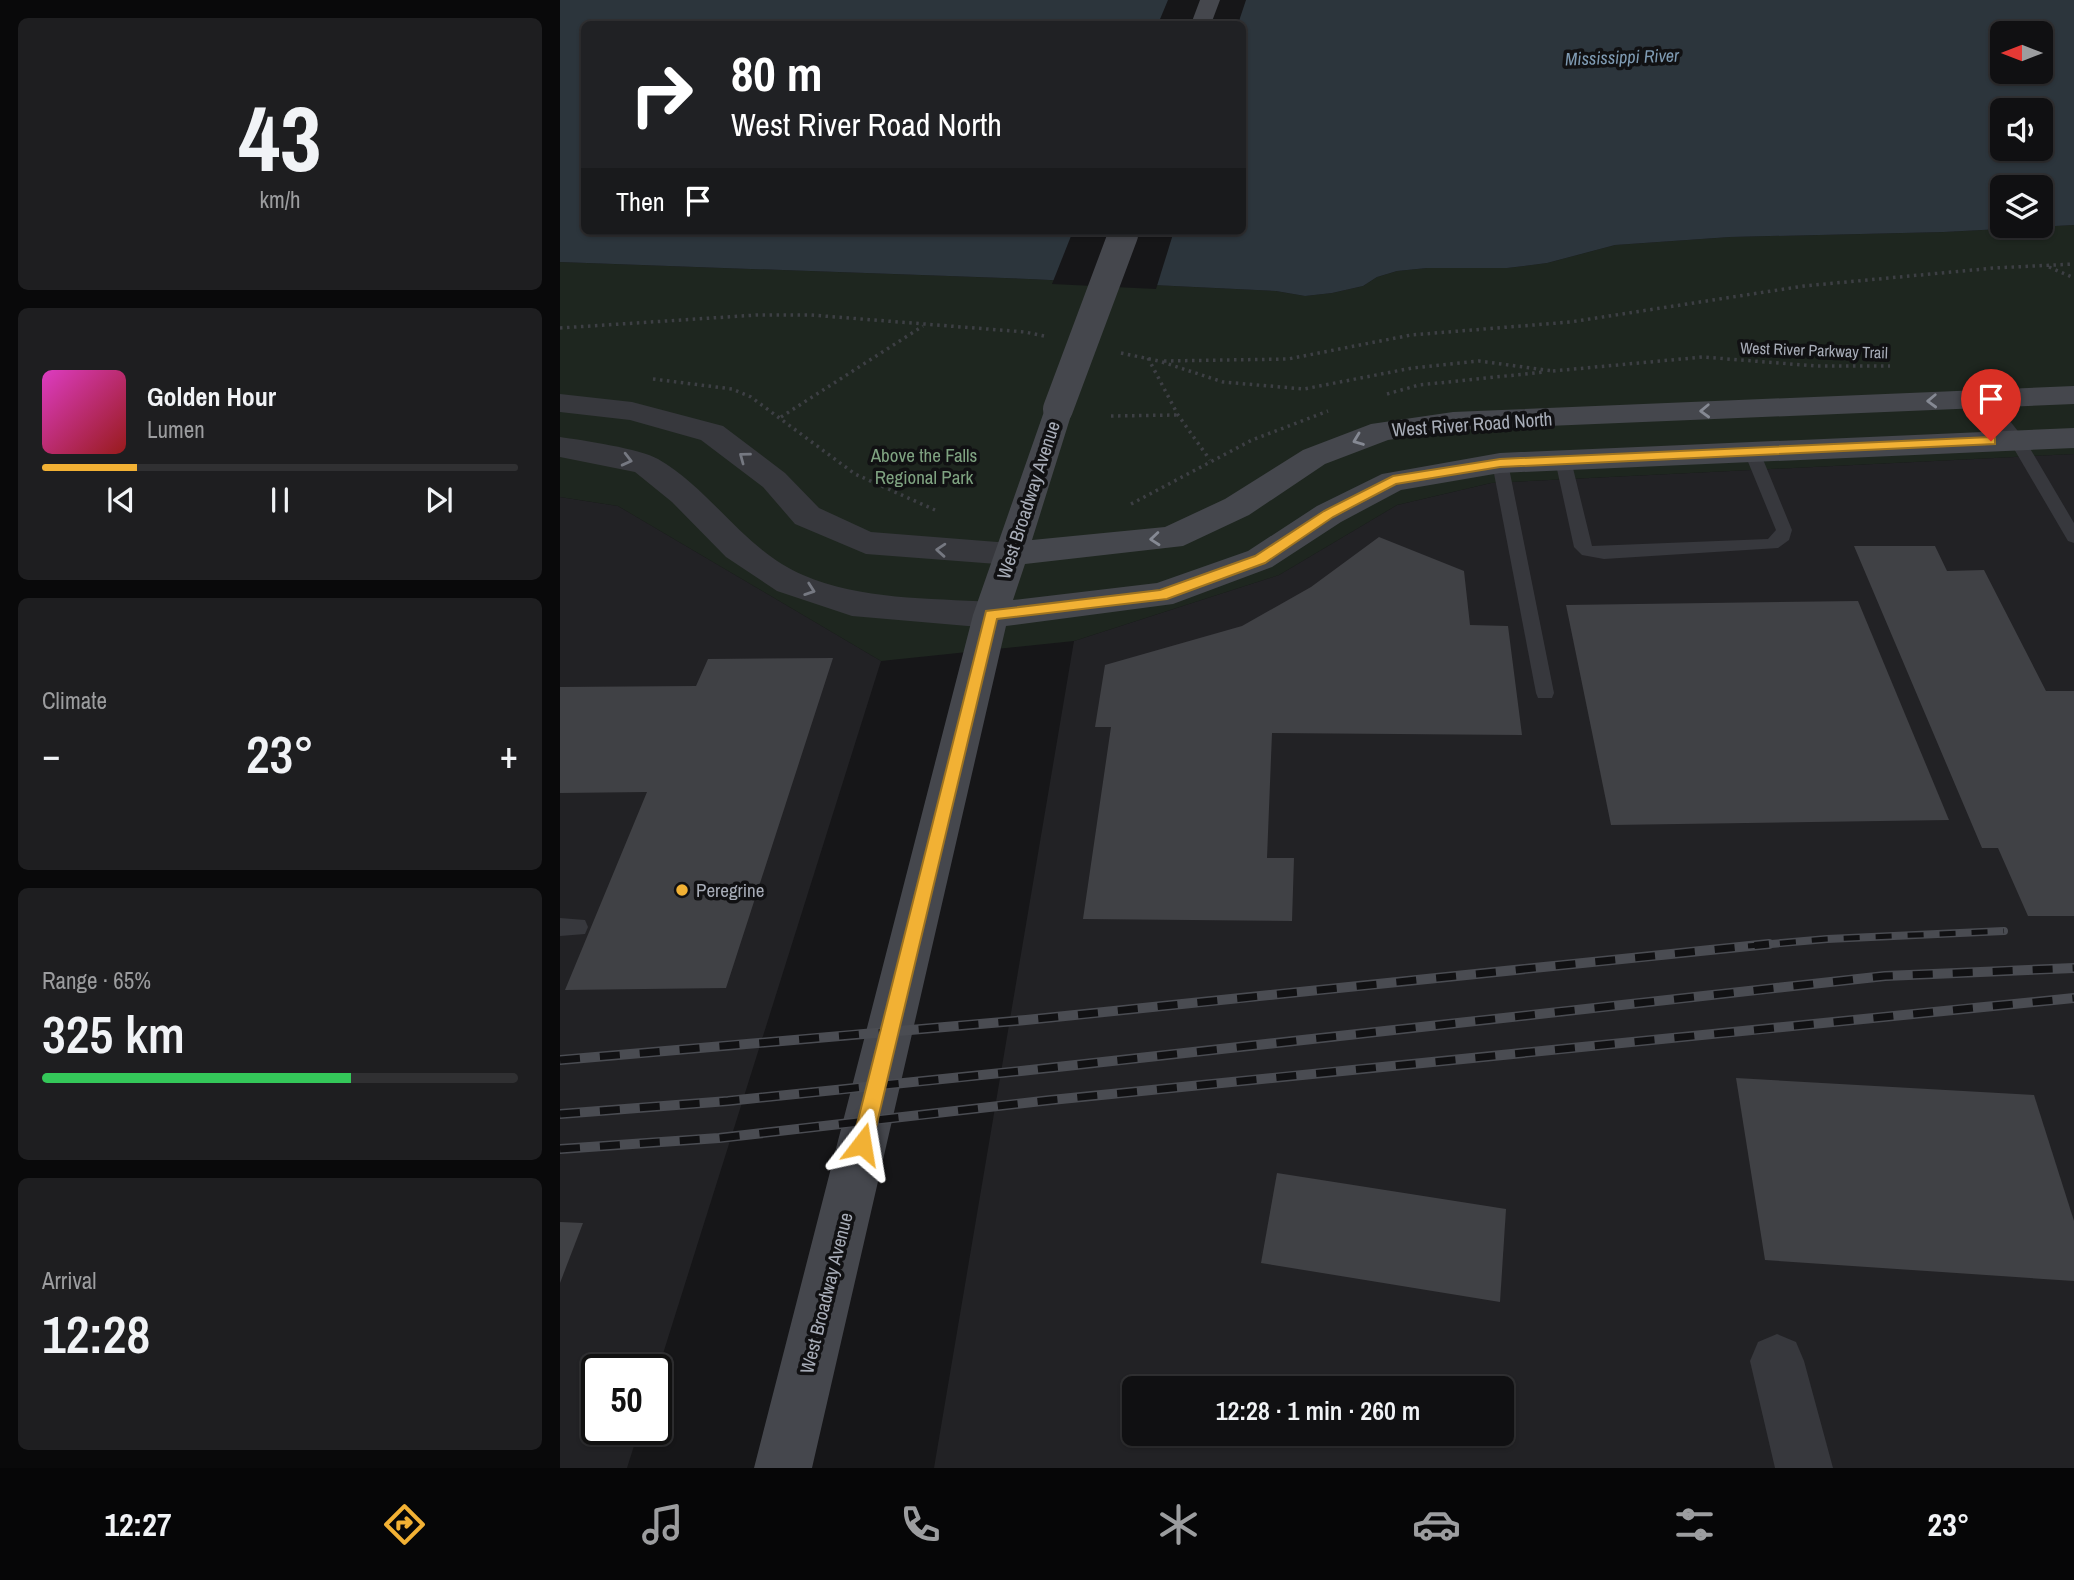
<!DOCTYPE html>
<html lang="en">
<head>
<meta charset="utf-8">
<style>
	body { margin:0; font-family:"Archivo Narrow",sans-serif; background:#1e1e20; color:#f1f3f6; height:100vh; display:flex; flex-direction:column; font-size:26px; white-space:nowrap }
	* { box-sizing:border-box; margin:0 }
	p { font-size:23px; color:#9c9d9f }
	.icon { flex:none; width:38px; height:38px; fill:none; stroke:currentColor; stroke-width:2; stroke-linecap:round; stroke-linejoin:round }
	.map { position:relative; flex:1; overflow:hidden }
	.panel { display:flex; flex-direction:column; gap:18px; padding:18px; background:#09090a; width:560px }
	.panel>* { flex:none }
	.guide { position:absolute; left:21px; top:21px; width:665px; height:214px; border-radius:10px; box-shadow:0 2px 5px #0004,0 0 0 2px #303032; background:#202124; color:#fff; overflow:hidden }
	.needle { width:46px; rotate:270deg }
	.tools { position:absolute; left:1430px; top:21px; display:grid; gap:14px }
	.tools a { display:grid; place-items:center; width:63px; height:63px; border-radius:10px; background:#101012; box-shadow:0 2px 5px #0004,0 0 0 2px #303032; font-size:35px }
	.speed { position:absolute; left:21px; top:1354px; display:flex; gap:14px; font-size:35px; font-weight:700; text-align:center }
	.speed>* { display:grid; place-content:center; width:91px; height:91px; border-radius:50%; background:#101012; box-shadow:0 2px 5px #0004,0 0 0 2px #303032; line-height:1 }
	.speed .limit { border:4px solid #111; border-radius:10px; background:#fff; color:#111 }
	.pin { position:absolute; display:grid; place-items:center; width:60px; height:60px; color:#fff; margin:-72px -30px; border-radius:50% 50% 50% 0; rotate:-45deg; box-shadow:0 0 7px #0007 }
	.pin .icon { rotate:45deg }
	.me { position:absolute; width:77px; margin:-38px; rotate:14deg; stroke-linejoin:round; filter:drop-shadow(0 0 5px #0008) }
	.turn { display:flex; align-items:center; gap:24px; height:147px; padding:0 35px; font-size:32px }
	.turn .icon { width:91px; height:91px; stroke-width:2.5 }
	.turn b { display:block; font-size:49px; line-height:60px }
	.then { display:flex; align-items:center; height:66px; padding:0 35px; background:#0003; gap:14px; font-size:26px }
	.big { font-size:52px; font-weight:600; line-height:1.1 }
	.panel .card { flex:1; display:flex; flex-direction:column; justify-content:center; gap:10px; min-width:0; padding:0 24px; border-radius:10px; background:#1e1e20 }
	.panel .dial { align-items:center; gap:0 }
	.dial b { font-size:91px; line-height:1 }
	.song { display:flex; align-items:center; gap:21px }
	.cover { width:84px; height:84px; border-radius:10px; background:linear-gradient(135deg,hsl(310 70% 55%),hsl(0 70% 35%)) }
	.played { height:7px; border-radius:4px; background:linear-gradient(90deg,#f2b134 20%,#303032 20%) }
	.keys { display:flex; justify-content:space-around; direction:ltr }
	.heat { display:flex; justify-content:space-between; align-items:center; font-size:38px; direction:ltr }
	.charge { height:10px; border-radius:5px; background:linear-gradient(90deg,#34c759 65%,#303032 0) }
	.trip { position:absolute; left:562px; top:1376px; width:392px; height:70px; border-radius:10px; background:#101012; box-shadow:0 2px 5px #0004,0 0 0 2px #303032; font-weight:600; line-height:70px; text-align:center }
	.menu { display:flex; height:112px; justify-content:space-around; align-items:center; background:#060607; color:#9c9d9f }
	.menu .icon { width:49px; height:49px }
	.menu .current { color:#f2b134 }
	.menu b { font-size:32px; color:#f1f3f6 }
	main { display:flex; flex:1; min-height:0 }
	.map>svg:first-child { display:block }
	.built { fill:#222225; fill-rule:evenodd }
	.green { fill:#1e261f }
	.water { fill:#2c353c; fill-rule:evenodd }
	.pier { fill:#161618 }
	.building { fill:#404145 }
	.lines { fill:none; stroke-linecap:round; stroke-linejoin:round }
	.path { stroke:#3d3f44; stroke-width:3.5; stroke-dasharray:2.5 4.5; stroke-linecap:butt }
	.lane { fill:#37383d; fill-rule:evenodd }
	.street { fill:#37383d; fill-rule:evenodd }
	.secondary { fill:#45474d; fill-rule:evenodd }
	.rail-far1-casing { stroke:#4a4c52; stroke-width:8 }
	.rail-casing { stroke:#4a4c52; stroke-width:10 }
	.rail-far1 { stroke:#111113; stroke-width:5; stroke-dasharray:16; stroke-linecap:butt }
	.rail { stroke:#111113; stroke-width:7; stroke-dasharray:20; stroke-linecap:butt }
	.secondary-bridge-far1 { stroke:#45474d; stroke-width:23 }
	.secondary-bridge { stroke:#45474d; stroke-width:30 }
	.oneway { stroke:#858993 }
	.oneway2 { stroke:#757881 }
	.route { fill:#f2b134; stroke:#9d7322; stroke-width:2 }
	.poi-dot { fill:#f2b134; stroke:#111113; stroke-width:2.5 }
	.labels { text-anchor:middle; dominant-baseline:central; stroke-width:7; stroke-linejoin:round; paint-order:stroke }
	.far-street-label { font-size:16px; fill:#a8adb8; stroke:#111113 }
	.far-water-label { font-size:18px; font-style:italic; fill:#7f9bb3; stroke:#111113 }
	.street-label { font-size:19px; fill:#a8adb8; stroke:#111113 }
	.park-label { font-size:19px; fill:#7fa381; stroke:#111113 }
	.poi-label { font-size:19px; fill:#a8adb8; stroke:#111113; text-anchor:start }
</style>
</head>
<body>
<main>
<section class="panel">
<div class="card dial"><b>43</b><p>km/h</p></div>
<div class="card">
<div class="song"><i class="cover"></i><div><b>Golden Hour</b><p>Lumen</p></div></div>
<div class="played"></div>
<div class="keys"><svg class="icon" aria-label="previous" viewBox="0 0 24 24"><path d="M18 5L8 12l10 7zM5 5v14"/></svg><svg class="icon" aria-label="pause" viewBox="0 0 24 24"><path d="M8 5v14M16 5v14"/></svg><svg class="icon" aria-label="next" viewBox="0 0 24 24"><path d="M6 5l10 7-10 7zM19 5v14"/></svg></div>
</div>
<div class="card"><p>Climate</p>
<div class="heat"><a>−</a><b class="big">23°</b><a>+</a></div>
</div>
<div class="card"><p>Range · 65%</p><b class="big">325 km</b><div class="charge"></div></div>
<div class="card"><p>Arrival</p><b class="big">12:28</b></div>
</section>
<div class="map">
<svg width="1514" height="1468" viewBox="0 0 1514 1468">
	<rect width="100%" height="100%" fill="#161618"/>
	<g class="built">
		<path d="M1514,454V1468H374L514,641L719,575L837,505L931,483ZM574,1388H942V1433H574Z"/>
		<path d="M0,497L58,506L321,661L96,1376V1370H37V1430H79L67,1468H0Z"/>
	</g>
	<path class="green" d="M1514,225V454L931,483L837,505L719,575L514,641L321,661L58,506L0,497V262L469,279L716,291L745,296L772,293L803,286L817,277L837,271L867,268H947L987,263L1055,245L1170,237L1384,232Z"/>
	<path class="water" d="M0,0H1514V225L1384,232L1170,237L1055,245L987,263L947,268H867L837,271L817,277L803,286L772,293L745,296L716,291L469,279L0,262ZM24,24H682V231H24ZM1442,33H1480V72H1442ZM1442,110H1480V149H1442ZM1442,187H1480V226H1442Z"/>
	<g class="pier">
		<path d="M608,0H686L678,24H598Z"/>
		<path d="M513,231H614L596,289L492,284Z"/>
	</g>
	<g class="building">
		<path d="M819,537L904,571L910,625L948,626L962,735L712,733L707,858H734L732,921L523,919L551,727H535L545,665L682,626L751,587Z"/>
		<path d="M1294,546H1375L1387,571L1424,570L1486,691H1514V916H1468L1438,848H1422Z"/>
		<path d="M1298,601L1389,820L1051,825L1006,605Z"/>
		<path d="M273,658L166,988L5,990L87,792L0,793V687L136,686L148,659Z"/>
		<path d="M1176,1078L1474,1095L1514,1221V1281L1205,1260Z"/>
		<path d="M717,1173L946,1209L940,1302L701,1263Z"/>
		<path d="M0,1222L23,1223L0,1283Z"/>
	</g>
	<g class="lines">
		<g class="path">
			<path d="M1489,267L1514,278"/>
			<path d="M0,328L197,315H251L465,332L484,336"/>
			<path d="M561,353L599,361L663,382L744,389L852,368L919,361L993,371"/>
			<path d="M588,358L618,415L650,460"/>
			<path d="M604,361L728,359L851,335L1010,322L1244,286L1434,268L1514,264"/>
			<path d="M993,371L1143,357L1256,366H1330"/>
			<path d="M93,379L172,389L191,397L295,474L375,510"/>
			<path d="M827,394L859,385L984,372"/>
			<path d="M551,416L617,415"/>
			<path d="M221,417L363,326"/>
			<path d="M571,504L692,440L768,411"/>
		</g>
		<g class="lane">
			<path d="M1425,395L1430,396L1465,440L1514,523V543L1508,541L1450,442L1418,399Z"/>
			<path d="M1192,447L1200,452L1232,530L1229,540L1218,548L1044,559L1022,555L1014,547L995,460L1003,455L1011,460L1032,546L1208,539L1216,530L1184,452Z"/>
			<path d="M940,458L948,463L994,693L992,698H978L976,693L932,463Z"/>
			<path d="M0,918L25,920L28,927L25,934L0,936Z"/>
		</g>
		<g class="street">
			<path d="M0,394L72,402L163,426L225,473L259,508L311,532L450,543L462,546L467,554L462,562L450,565L306,554L235,524L203,487L141,440L70,420L0,412Z"/>
			<path d="M0,437C22,440 81,449 98,459C152,490 184,550 243,575C301,600 369,598 431,602L444,606L449,615L444,624L431,628L292,616L217,591L166,557L112,502L75,472L0,457Z"/>
			<path d="M1217,1334L1236,1342L1244,1361L1273,1468H1215L1190,1361L1198,1342Z"/>
		</g>
		<g class="secondary">
			<path d="M640,0H660L651,24H631Z"/>
			<path d="M1514,386V404L893,430L828,440L765,464L689,515L623,546L465,564L453,600L597,583L688,551L757,506L822,474L940,453L1514,428V448L940,473L841,490L781,522L712,567L613,604L446,626L252,1468H194L413,615L487,403L498,400L509,403L513,409L472,540L605,527L665,499L743,450L811,424L893,412Z"/>
		</g>
		<defs>
			<path id="rail-far1" d="M1188,946L1267,939L1444,931"/>
			<g id="rail">
				<path d="M0,1060L466,1020L1209,944"/>
				<path d="M0,1114L168,1101L461,1071L1325,976L1514,968"/>
				<path d="M0,1149L159,1138L491,1100L1514,998"/>
			</g>
		</defs>
		<use href="#rail-far1" class="rail-far1-casing"/>
		<use href="#rail" class="rail-casing"/>
		<use href="#rail-far1" class="rail-far1"/>
		<use href="#rail" class="rail"/>
		<path class="secondary-bridge-far1" d="M563,237L565,231"/>
		<path class="secondary-bridge" d="M498,409L563,235"/>
	</g>
	<defs><path id="oneway-chevron" d="M-2-3.5L2.5 0L-2 3.5" fill="none" stroke-width="1.6" stroke-linecap="round" stroke-linejoin="round" transform="scale(1.75)"/></defs>
	<g class="oneway">
		<use href="#oneway-chevron" transform="translate(1372 401) rotate(178)"/>
		<use href="#oneway-chevron" transform="translate(1145 411) rotate(178)"/>
		<use href="#oneway-chevron" transform="translate(798 440) rotate(159)"/>
		<use href="#oneway-chevron" transform="translate(595 539) rotate(175)"/>
	</g>
	<g class="oneway2">
		<use href="#oneway-chevron" transform="translate(184 457) rotate(-143)"/>
		<use href="#oneway-chevron" transform="translate(67 460) rotate(14)"/>
		<use href="#oneway-chevron" transform="translate(381 550) rotate(-176)"/>
		<use href="#oneway-chevron" transform="translate(250 590) rotate(19)"/>
	</g>
	<path class="route" d="M1431,437L1435,438V444L940,467L836,484L773,517L705,563L607,599L437,619L312,1144L309,1151L302,1154L295,1151L292,1144L426,611L600,590L695,556L764,511L833,476L940,459Z"/>
	<circle class="poi-dot" cx="122" cy="890" r="7"/>
	<g class="labels">
		<g class="far-street-label">
			<text transform="translate(1254 350) rotate(2)">West River Parkway Trail</text>
		</g>
		<g class="far-water-label">
			<text transform="translate(1062 57) rotate(-2)">Mississippi River</text>
		</g>
		<g class="street-label">
			<text transform="translate(912 424) rotate(-4)">West River Road North</text>
			<text transform="translate(468 500) rotate(-72)">West Broadway Avenue</text>
			<text transform="translate(266 1293) rotate(-76)">West Broadway Avenue</text>
		</g>
		<g class="park-label">
			<text x="364" y="455">Above the Falls<tspan x="364" dy="22">Regional Park</tspan></text>
		</g>
		<g class="poi-label">
			<text x="136" y="890">Peregrine</text>
		</g>
	</g>
</svg>
<div class="tools">
<a><svg class="needle" viewBox="-14 -14 28 28"><path d="M0-13l5 13h-10z" fill="#e53935"/><path d="M0 13l5-13h-10z" fill="#9c9d9f"/></svg></a>
<a><svg class="icon" aria-label="sound" viewBox="0 0 24 24"><path d="M4 9h4l5-4v14l-5-4H4zM17 9q2 3 0 6"/></svg></a>
<a><svg class="icon" aria-label="layers" viewBox="0 0 24 24"><path d="M12 4l9 5-9 5-9-5zM3 14l9 5 9-5"/></svg></a>
</div>
<div class="speed"><div class="limit">50</div></div>
<div class="pin" style="left:1431px;top:441px;background:#d93025"><svg class="icon" aria-label="arrive" viewBox="0 0 24 24"><path d="M6 21V4h12l-3 4 3 4H6"/></svg></div>
<svg class="me" style="left:302px;top:1144px" viewBox="-20 -20 40 40"><path d="M0-17L14 15 0 8-14 15z" fill="#f2b134" stroke="#fff" stroke-width="4"/></svg>
<div class="trip">12:28 · 1 min · 260 m</div>
<div class="guide">
<div class="turn"><svg class="icon" aria-label="right" viewBox="0 0 24 24"><path d="M7 20v-9h11M14 6l5 5-5 5"/></svg><div><b>80 m</b>West River Road North</div></div>
<div class="then">Then<svg class="icon" aria-label="arrive" viewBox="0 0 24 24"><path d="M6 21V4h12l-3 4 3 4H6"/></svg></div>
</div>
</div>
</main>
<nav class="menu">
<b>12:27</b>
<svg class="icon current" aria-label="directions" viewBox="0 0 24 24"><path d="M12 3l9 9-9 9-9-9zM9 14v-3h6M13 9l2 2-2 2"/></svg>
<svg class="icon" aria-label="music" viewBox="0 0 24 24"><path d="M9 18V5l10-2v13"/><circle cx="6" cy="18" r="3"/><circle cx="16" cy="16" r="3"/></svg>
<svg class="icon" aria-label="phone" viewBox="0 0 24 24"><path d="M5 4h4l2 5-3 2q2 4 5 5l2-3 5 2v4C11 20 4 13 5 4z"/></svg>
<svg class="icon" aria-label="climate" viewBox="0 0 24 24"><path d="M12 3v18M4 7l16 10M4 17L20 7"/></svg>
<svg class="icon" aria-label="car" viewBox="0 0 24 24"><path d="M5 17H2v-5l4-1 3-4h7l3 4 3 1v5h-3M9 17h6M6 11h13"/><circle cx="7" cy="17" r="2"/><circle cx="17" cy="17" r="2"/></svg>
<svg class="icon" aria-label="filters" viewBox="0 0 24 24"><path d="M4 7h16M4 17h16"/><circle cx="9" cy="7" r="2"/><circle cx="15" cy="17" r="2"/></svg>
<b>23°</b>
</nav>
</body>
</html>
